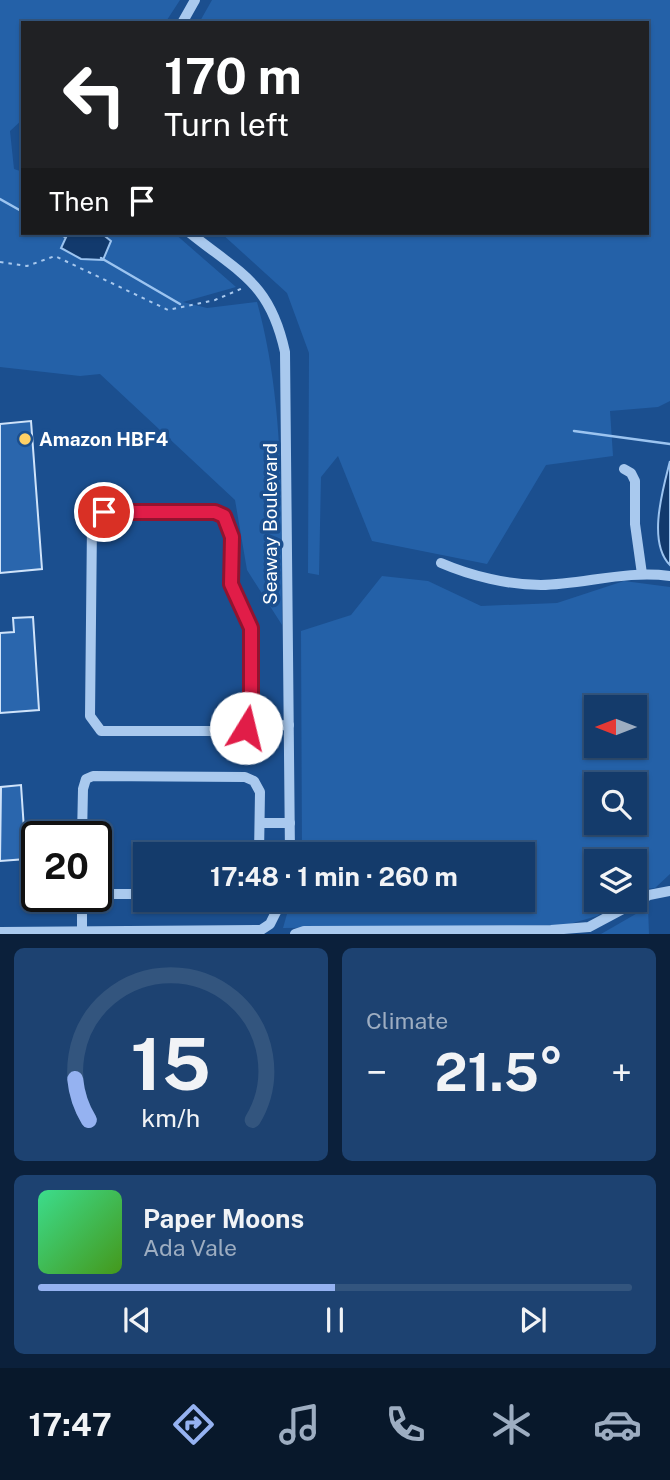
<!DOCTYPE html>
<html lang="en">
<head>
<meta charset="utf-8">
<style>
	body { margin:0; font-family:"Public Sans",sans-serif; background:#1d4271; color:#f1f3f6; height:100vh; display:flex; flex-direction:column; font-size:26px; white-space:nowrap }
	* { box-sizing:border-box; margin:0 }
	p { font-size:23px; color:#9dadc1 }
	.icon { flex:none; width:38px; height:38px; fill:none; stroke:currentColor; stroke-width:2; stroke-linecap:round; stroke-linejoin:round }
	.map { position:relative; height:934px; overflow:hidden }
	.panel { display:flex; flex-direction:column; gap:14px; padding:14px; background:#0b203b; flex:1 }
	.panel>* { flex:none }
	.banner { position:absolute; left:21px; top:21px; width:628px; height:214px; border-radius:0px; box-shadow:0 2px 5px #0004,0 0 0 2px #33557e; background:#202124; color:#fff; overflow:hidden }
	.needle { width:46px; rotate:270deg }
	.buttons { position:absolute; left:584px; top:695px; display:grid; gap:14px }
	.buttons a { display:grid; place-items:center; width:63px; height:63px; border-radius:0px; background:#143b6b; box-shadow:0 2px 5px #0004,0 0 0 2px #33557e; font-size:35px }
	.speed { position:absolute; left:21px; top:821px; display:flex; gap:14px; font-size:35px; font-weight:700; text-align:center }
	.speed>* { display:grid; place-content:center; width:91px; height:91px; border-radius:50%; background:#143b6b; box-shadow:0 2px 5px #0004,0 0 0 2px #33557e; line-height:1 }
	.speed .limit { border:4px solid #111; border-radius:10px; background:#fff; color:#111 }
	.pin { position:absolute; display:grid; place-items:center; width:60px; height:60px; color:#fff; margin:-30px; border:4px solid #fff; border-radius:50%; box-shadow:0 2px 7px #0007 }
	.me { position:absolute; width:77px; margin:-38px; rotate:9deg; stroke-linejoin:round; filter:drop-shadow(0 0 5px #0008) }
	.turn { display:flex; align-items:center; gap:24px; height:147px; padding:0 28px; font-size:32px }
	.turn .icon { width:91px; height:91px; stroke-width:2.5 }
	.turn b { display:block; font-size:49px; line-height:60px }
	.then { display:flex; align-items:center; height:66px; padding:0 28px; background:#0003; gap:14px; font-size:26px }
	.big { font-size:52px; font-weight:700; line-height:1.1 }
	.panel .widget { flex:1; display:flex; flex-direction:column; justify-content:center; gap:10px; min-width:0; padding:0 24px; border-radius:10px; background:#1d4271 }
	.panel .dial { align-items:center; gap:0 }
	.dial svg { height:182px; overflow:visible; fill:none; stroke:#33557e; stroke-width:7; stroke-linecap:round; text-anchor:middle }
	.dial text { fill:#f1f3f6; stroke:none }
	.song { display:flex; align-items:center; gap:21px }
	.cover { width:84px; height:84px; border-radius:10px; background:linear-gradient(135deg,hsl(150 70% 55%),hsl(100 70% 35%)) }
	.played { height:7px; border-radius:4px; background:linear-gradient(90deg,#95b2f1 50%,#33557e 50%) }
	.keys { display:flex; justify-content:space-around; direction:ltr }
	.heat { display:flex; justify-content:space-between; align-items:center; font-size:38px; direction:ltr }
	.panel .tiles { flex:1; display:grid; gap:14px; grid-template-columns:1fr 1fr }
	.widget:last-child { grid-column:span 2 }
	.trip { position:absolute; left:133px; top:842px; width:402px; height:70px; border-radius:0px; background:#143b6b; box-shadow:0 2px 5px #0004,0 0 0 2px #33557e; font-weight:700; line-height:70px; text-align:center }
	.dock { display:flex; height:112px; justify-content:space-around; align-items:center; background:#08182b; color:#9dadc1 }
	.dock .icon { width:49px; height:49px }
	.dock .on { color:#95b2f1 }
	.dock b { font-size:32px; color:#f1f3f6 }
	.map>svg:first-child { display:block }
	.green { fill:#2461a8; fill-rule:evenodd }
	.water { fill:#123a6d; stroke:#9cc4f0; stroke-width:2 }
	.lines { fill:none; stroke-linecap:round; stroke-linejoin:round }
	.stream { stroke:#9cc4f0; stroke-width:2.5 }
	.building { fill:#2a66ad; stroke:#cfe3fa; stroke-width:2 }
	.path { stroke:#a9c9ee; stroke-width:2; stroke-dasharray:3.5 5; stroke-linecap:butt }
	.minor { stroke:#a9c9ee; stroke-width:10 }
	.route-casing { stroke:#92132f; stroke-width:18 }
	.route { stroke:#e11d48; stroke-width:12 }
	.poi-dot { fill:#ffd166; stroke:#1b4f8f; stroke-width:2.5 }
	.labels { text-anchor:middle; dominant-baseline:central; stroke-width:7; stroke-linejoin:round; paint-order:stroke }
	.poi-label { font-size:19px; font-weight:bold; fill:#fff; stroke:#1b4f8f; text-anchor:start }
	.street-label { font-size:19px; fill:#fff; stroke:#1b4f8f }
</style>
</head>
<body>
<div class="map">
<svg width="670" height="934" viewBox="0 0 670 934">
	<rect width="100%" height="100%" fill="#1b4f8f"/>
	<g class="green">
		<path d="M0,0H180L165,23H23V84L19,86L23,119L10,131L14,169L23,172V233H174L236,287L183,302L207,308L257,302C286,407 281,516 282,625L247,570L235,500L100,374L80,376L0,367Z"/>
		<path d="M212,0H670V401L658,407L610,411L613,456L546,465L487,564L372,541L338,456L321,477L319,575L308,573L309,353L287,293L221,233H648V23H199Z"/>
		<path d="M382,576L428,581L481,606L557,603L624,581L670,587V874L655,888L635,890V861H597V900H621L597,916L566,925L283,928L291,900H523V854H302L301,631L351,615ZM597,707H635V746H597ZM597,784H635V822H597Z"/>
		<path d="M648,907L649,934H601Z"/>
	</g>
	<g class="water">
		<path d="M68,233H101L111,241L103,260L81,259L61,248Z"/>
		<path d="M670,461V565C647,542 663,489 670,461Z"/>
	</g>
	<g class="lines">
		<g class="stream">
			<path d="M0,199L23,212"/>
			<path d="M58,233L65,237"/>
			<path d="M101,258L180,304"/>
			<path d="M574,431L670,444"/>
		</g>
	</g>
	<g class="building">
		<path d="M31,421L42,569L0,573V424Z"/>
		<path d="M33,617L39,710L0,713V633L14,632L13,618Z"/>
		<path d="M21,785L26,859L0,861L1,787Z"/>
	</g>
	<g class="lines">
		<path class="path" d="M0,262L27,266L55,256L168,310L215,300L243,288"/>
		<g class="minor">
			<path d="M182,23L195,0"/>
			<path d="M190,233C241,274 270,283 285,352L290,854"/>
			<path d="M624,469L631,473L635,481V524L642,574"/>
			<path d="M441,563C471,576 509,585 541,585C585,584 626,570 670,576"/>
			<path d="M251,727V628L231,584L232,537L224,516L215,512H104L97,515L92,524L90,716L101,731H228C249,728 268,725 289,725"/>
			<path d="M260,823H290"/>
			<path d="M82,836L83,789L86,779L93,776L245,777L254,781L260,792L259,854"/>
			<path d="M96,894H145"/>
			<path d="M82,931V896"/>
			<path d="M0,932L261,930L270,924L282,900"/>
			<path d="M295,934L304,931L551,930L589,927L649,895L670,891"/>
		</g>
	</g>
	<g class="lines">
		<defs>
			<path id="route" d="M104,512H215L224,516L232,537L231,584L251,628V727L246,728"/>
		</defs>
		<use href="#route" class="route-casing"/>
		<use href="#route" class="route"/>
	</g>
	<circle class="poi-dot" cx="25" cy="439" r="7"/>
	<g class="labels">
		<g class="poi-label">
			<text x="39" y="439">Amazon HBF4</text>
		</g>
		<g class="street-label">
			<text transform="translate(270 524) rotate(-90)">Seaway Boulevard</text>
		</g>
	</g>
</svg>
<div class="buttons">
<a><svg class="needle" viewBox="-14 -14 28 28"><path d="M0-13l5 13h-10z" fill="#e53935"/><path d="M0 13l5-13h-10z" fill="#9dadc1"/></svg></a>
<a><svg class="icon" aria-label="search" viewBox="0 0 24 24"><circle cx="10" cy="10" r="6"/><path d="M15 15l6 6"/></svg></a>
<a><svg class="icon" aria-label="layers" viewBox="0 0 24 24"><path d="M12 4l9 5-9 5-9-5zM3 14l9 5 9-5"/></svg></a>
</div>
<div class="speed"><div class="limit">20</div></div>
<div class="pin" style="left:104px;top:512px;background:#d93025"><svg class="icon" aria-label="arrive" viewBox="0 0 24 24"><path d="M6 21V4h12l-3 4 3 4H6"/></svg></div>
<svg class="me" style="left:246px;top:728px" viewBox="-20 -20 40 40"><circle r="19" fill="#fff"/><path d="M0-13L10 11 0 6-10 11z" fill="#e11d48"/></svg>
<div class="trip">17:48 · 1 min · 260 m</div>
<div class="banner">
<div class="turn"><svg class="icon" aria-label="left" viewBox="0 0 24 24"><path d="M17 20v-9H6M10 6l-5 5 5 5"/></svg><div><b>170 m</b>Turn left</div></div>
<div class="then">Then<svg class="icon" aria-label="arrive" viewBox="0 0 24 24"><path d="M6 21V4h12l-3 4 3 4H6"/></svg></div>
</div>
</div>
<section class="panel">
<div class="tiles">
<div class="widget dial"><svg viewBox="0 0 100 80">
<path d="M14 69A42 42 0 1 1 86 69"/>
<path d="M14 69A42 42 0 0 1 8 51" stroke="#95b2f1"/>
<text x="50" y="56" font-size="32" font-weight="700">15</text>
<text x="50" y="72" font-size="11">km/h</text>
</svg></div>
<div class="widget"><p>Climate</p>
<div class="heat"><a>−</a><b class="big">21.5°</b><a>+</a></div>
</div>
<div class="widget">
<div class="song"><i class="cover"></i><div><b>Paper Moons</b><p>Ada Vale</p></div></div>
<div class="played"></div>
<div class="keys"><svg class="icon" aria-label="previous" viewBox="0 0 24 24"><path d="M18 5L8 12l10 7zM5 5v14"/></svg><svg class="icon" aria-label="pause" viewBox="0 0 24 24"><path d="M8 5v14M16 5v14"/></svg><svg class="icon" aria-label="next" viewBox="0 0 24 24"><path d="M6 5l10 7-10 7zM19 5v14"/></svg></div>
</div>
</div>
</section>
<nav class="dock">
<b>17:47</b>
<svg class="icon on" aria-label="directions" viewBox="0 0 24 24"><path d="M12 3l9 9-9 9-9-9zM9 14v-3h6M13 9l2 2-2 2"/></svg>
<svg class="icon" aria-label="music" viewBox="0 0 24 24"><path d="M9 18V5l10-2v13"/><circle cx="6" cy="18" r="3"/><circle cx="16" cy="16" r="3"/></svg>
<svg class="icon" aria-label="phone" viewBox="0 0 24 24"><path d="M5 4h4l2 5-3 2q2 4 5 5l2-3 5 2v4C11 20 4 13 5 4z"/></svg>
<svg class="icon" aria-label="climate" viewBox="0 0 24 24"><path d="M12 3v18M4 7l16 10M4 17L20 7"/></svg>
<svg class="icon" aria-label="car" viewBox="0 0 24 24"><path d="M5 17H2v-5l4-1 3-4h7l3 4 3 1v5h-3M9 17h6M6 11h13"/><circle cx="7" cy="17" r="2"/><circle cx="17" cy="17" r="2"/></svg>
</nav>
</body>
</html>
